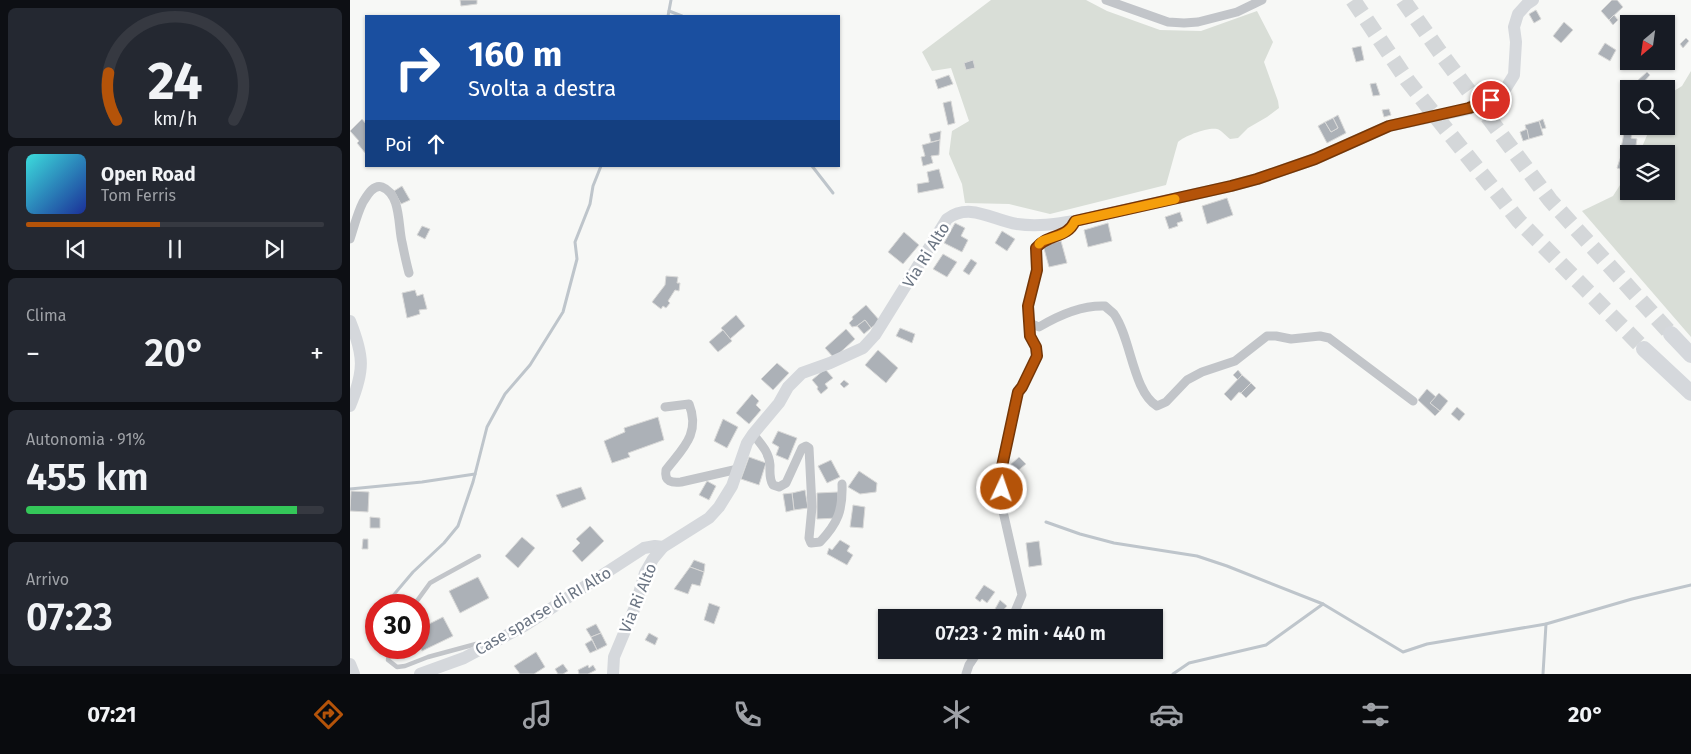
<!DOCTYPE html>
<html lang="it">
<head>
<meta charset="utf-8">
<style>
	body { margin:0; font-family:"Fira Sans",sans-serif; background:#242831; color:#f1f3f6; height:100vh; display:flex; flex-direction:column; font-size:19px; white-space:nowrap }
	* { box-sizing:border-box; margin:0 }
	p { font-size:16px; color:#9ea1a6 }
	.icon { flex:none; width:28px; height:28px; fill:none; stroke:currentColor; stroke-width:2; stroke-linecap:round; stroke-linejoin:round }
	.map { position:relative; flex:1; overflow:hidden }
	.sheet { display:flex; flex-direction:column; gap:8px; padding:8px; background:#0d0f14; width:350px }
	.sheet>* { flex:none }
	.guide { position:absolute; left:15px; top:15px; width:475px; height:152px; border-radius:0px; box-shadow:0 1px 4px #0004; background:#1a4fa0; color:#fff; overflow:hidden }
	.needle { width:32px; rotate:209deg }
	.buttons { position:absolute; left:1270px; top:15px; display:grid; gap:10px }
	.buttons a { display:grid; place-items:center; width:55px; height:55px; border-radius:0px; background:#171b24; box-shadow:0 1px 4px #0004; font-size:25px }
	.speed { position:absolute; left:15px; top:594px; display:flex; gap:10px; font-size:25px; font-weight:700; text-align:center }
	.speed>* { display:grid; place-content:center; width:65px; height:65px; border-radius:50%; background:#171b24; box-shadow:0 1px 4px #0004; line-height:1 }
	.speed .limit { border:8px solid #d22; background:#fff; color:#111 }
	.pin { position:absolute; display:grid; place-items:center; width:42px; height:42px; color:#fff; margin:-21px; border:2px solid #fff; border-radius:50%; box-shadow:0 1px 5px #0007 }
	.me { position:absolute; width:55px; margin:-28px; rotate:3deg; stroke-linejoin:round; filter:drop-shadow(0 0 4px #0008) }
	.turn { display:flex; align-items:center; gap:18px; height:105px; padding:0 20px; font-size:22px }
	.turn .icon { width:65px; height:65px; stroke-width:2.5 }
	.turn b { display:block; font-size:35px; line-height:42px }
	.then { display:flex; align-items:center; height:48px; padding:0 20px; background:#0003; gap:10px; font-size:19px }
	.big { font-size:38px; font-weight:600; line-height:1.1 }
	.sheet .widget { flex:1; display:flex; flex-direction:column; justify-content:center; gap:8px; min-width:0; padding:0 18px; border-radius:8px; background:#242831 }
	.sheet .dial { align-items:center; gap:0 }
	.dial svg { height:130px; overflow:visible; fill:none; stroke:#363941; stroke-width:7; stroke-linecap:round; text-anchor:middle }
	.dial text { fill:#f1f3f6; stroke:none }
	.song { display:flex; align-items:center; gap:15px }
	.cover { width:60px; height:60px; border-radius:8px; background:linear-gradient(135deg,hsl(180 70% 55%),hsl(230 70% 35%)) }
	.played { height:5px; border-radius:2px; background:linear-gradient(90deg,#b45309 45%,#363941 45%) }
	.keys { display:flex; justify-content:space-around; direction:ltr }
	.heat { display:flex; justify-content:space-between; align-items:center; font-size:28px; direction:ltr }
	.charge { height:8px; border-radius:4px; background:linear-gradient(90deg,#34c759 91%,#363941 0) }
	.trip { position:absolute; left:528px; top:609px; width:285px; height:50px; border-radius:0px; background:#171b24; box-shadow:0 1px 4px #0004; font-weight:600; line-height:50px; text-align:center }
	.tabs { display:flex; height:80px; justify-content:space-around; align-items:center; background:#090b0e; color:#9ea1a6 }
	.tabs .icon { width:35px; height:35px }
	.tabs .current { color:#b45309 }
	.tabs b { font-size:22px; color:#f1f3f6 }
	main { display:flex; flex:1; min-height:0 }
	.map>svg:first-child { display:block }
	.green { fill:#d9ded7 }
	.lines { fill:none; stroke-linecap:round; stroke-linejoin:round }
	.stream { stroke:#bec5cb; stroke-width:3 }
	.building { fill:#acb1b7; stroke:#d9d9d8 }
	.highway-tunnel { stroke:#d4d7d9; stroke-width:16; stroke-dasharray:16 8; stroke-linecap:butt }
	.lane { stroke:#c2c5c9; stroke-width:4.5 }
	.street { stroke:#c2c5c9; stroke-width:9 }
	.secondary { stroke:#d5d8dc; stroke-width:12 }
	.highway { stroke:#d5d8dc; stroke-width:16 }
	.route-casing { stroke:#753606; stroke-width:12 }
	.route { stroke:#b45309; stroke-width:9 }
	.slow { stroke:#f59e0b; stroke-width:9 }
	.labels { text-anchor:middle; dominant-baseline:central; stroke-width:5; stroke-linejoin:round; paint-order:stroke }
	.street-label { font-size:16px; fill:#6b7583; stroke:#fff }
</style>
</head>
<body>
<main>
<section class="sheet">
<div class="widget dial"><svg viewBox="0 0 100 80">
<path d="M14 69A42 42 0 1 1 86 69"/>
<path d="M14 69A42 42 0 0 1 9 40" stroke="#b45309"/>
<text x="50" y="56" font-size="32" font-weight="700">24</text>
<text x="50" y="72" font-size="11">km/h</text>
</svg></div>
<div class="widget">
<div class="song"><i class="cover"></i><div><b>Open Road</b><p>Tom Ferris</p></div></div>
<div class="played"></div>
<div class="keys"><svg class="icon" aria-label="previous" viewBox="0 0 24 24"><path d="M18 5L8 12l10 7zM5 5v14"/></svg><svg class="icon" aria-label="pause" viewBox="0 0 24 24"><path d="M8 5v14M16 5v14"/></svg><svg class="icon" aria-label="next" viewBox="0 0 24 24"><path d="M6 5l10 7-10 7zM19 5v14"/></svg></div>
</div>
<div class="widget"><p>Clima</p>
<div class="heat"><a>−</a><b class="big">20°</b><a>+</a></div>
</div>
<div class="widget"><p>Autonomia · 91%</p><b class="big">455 km</b><div class="charge"></div></div>
<div class="widget"><p>Arrivo</p><b class="big">07:23</b></div>
</section>
<div class="map">
<svg width="1341" height="674" viewBox="0 0 1341 674">
	<rect width="100%" height="100%" fill="#f7f8f6"/>
	<g class="green">
		<path d="M641,0H736L757,11L810,30L851,31L907,11L923,42L914,62L928,101L929,108L917,117L898,128L888,138L880,139C876,136 871,130 867,129C858,127 834,136 828,142L816,185L700,214L659,204L615,203L612,184L599,154L602,131L619,121L601,68L582,71L572,52Z"/>
		<path d="M1341,71V337L1232,211L1263,196L1279,171V191H1316V154H1289L1301,126H1316V96L1332,86Z"/>
	</g>
	<g class="lines">
		<g class="stream">
			<path d="M319,11L332,16"/>
			<path d="M318,16L321,0"/>
			<path d="M462,166L483,193"/>
			<path d="M0,489L72,482L125,474"/>
			<path d="M696,522L730,534L764,543L847,556L877,566L973,604"/>
			<path d="M39,605L41,598L63,572L94,543L108,526L123,482L137,427L155,394L180,365L213,312L227,259L225,242L240,204L243,186L251,166"/>
			<path d="M35,650V648"/>
			<path d="M823,674L839,663L916,645L973,604L1053,652L1077,644L1196,624L1282,599L1341,585"/>
			<path d="M1193,674L1196,624"/>
		</g>
	</g>
	<g class="building">
		<path d="M110,0H127V4L111,6Z"/>
		<path d="M1262,0H1267L1273,7L1259,20L1251,11Z"/>
		<path d="M1186,10L1191,19L1184,23L1179,14Z"/>
		<path d="M1264,15L1268,20L1263,25L1259,20Z"/>
		<path d="M1214,22L1223,30L1211,43L1203,36Z"/>
		<path d="M1336,38L1339,41L1333,48L1330,44Z"/>
		<path d="M1255,43L1266,50L1260,61L1248,54Z"/>
		<path d="M1011,46L1014,60L1006,62L1002,48Z"/>
		<path d="M623,60L625,68L616,70L614,63Z"/>
		<path d="M1297,72L1300,75L1291,85L1287,81Z"/>
		<path d="M599,75L603,84L588,89L585,80Z"/>
		<path d="M1026,83L1030,95L1023,96L1020,84Z"/>
		<path d="M601,101L605,123L598,125L593,103Z"/>
		<path d="M1039,109L1041,115L1034,117L1032,110Z"/>
		<path d="M988,115L996,133L977,143L968,126L975,122L981,132L988,128L983,118Z"/>
		<path d="M983,118L988,128L981,132L975,122Z"/>
		<path d="M12,119L16,124V154L7,143L9,141L0,131Z"/>
		<path d="M1193,119L1196,128L1192,129L1189,121Z"/>
		<path d="M1189,121L1193,135L1179,139L1175,125Z"/>
		<path d="M1177,129L1179,139L1173,141L1170,132Z"/>
		<path d="M591,131L590,140L581,142L579,134Z"/>
		<path d="M1274,133L1282,134L1281,138L1287,139L1285,151L1271,148Z"/>
		<path d="M590,140L589,155L581,156L583,163L573,166L571,157L575,156L572,145Z"/>
		<path d="M1271,156L1279,158V172L1267,168Z"/>
		<path d="M589,169L594,188L568,193L567,184L579,182L577,172Z"/>
		<path d="M52,186L60,200L51,204L44,191Z"/>
		<path d="M877,198L883,215L857,224L852,206Z"/>
		<path d="M830,212L833,221L827,223L828,226L819,229L815,217Z"/>
		<path d="M605,223L615,228L611,236L618,240L612,252L594,243Z"/>
		<path d="M758,223L762,241L738,247L734,230Z"/>
		<path d="M72,226L80,229L75,239L67,235Z"/>
		<path d="M652,231L665,239L657,251L645,243Z"/>
		<path d="M554,232L569,245L553,264L538,252Z"/>
		<path d="M711,241L717,263L699,267L693,245Z"/>
		<path d="M593,254L607,262L597,277L583,269Z"/>
		<path d="M621,259L627,263L619,275L613,271Z"/>
		<path d="M316,276L328,277L327,283H330L329,291L325,290L318,301L320,303L316,308L313,306L311,309L302,302L315,285Z"/>
		<path d="M65,290L67,296L73,294L77,309L69,310L70,314L57,318L52,293Z"/>
		<path d="M516,305L530,321L521,328L515,320L507,326L502,327L499,323L503,319L502,317Z"/>
		<path d="M386,315L395,326L380,339L371,328Z"/>
		<path d="M515,320L521,328L514,334L507,326Z"/>
		<path d="M550,328L565,334L562,343L546,336Z"/>
		<path d="M496,329L505,339L484,358L475,348Z"/>
		<path d="M373,330L382,341L368,352L359,342Z"/>
		<path d="M528,350L548,368L536,383L515,365Z"/>
		<path d="M427,363L439,373L423,390L411,379Z"/>
		<path d="M475,369L483,378L475,384L478,388L471,394L467,389L468,387L462,380Z"/>
		<path d="M888,370L892,375L888,380L883,375Z"/>
		<path d="M892,375L901,383L891,393L889,392L881,401L874,394Z"/>
		<path d="M494,380L499,384L494,388L490,384Z"/>
		<path d="M901,383L906,388L896,398L891,393Z"/>
		<path d="M1077,389L1086,397L1080,403L1090,411L1085,416L1068,400Z"/>
		<path d="M1089,393L1098,401L1090,411L1080,403Z"/>
		<path d="M402,394L409,401L406,405L411,410L399,424L386,413Z"/>
		<path d="M1107,407L1115,414L1109,421L1101,414Z"/>
		<path d="M308,417L314,440L278,453L280,457L262,463L254,441L275,432L274,428Z"/>
		<path d="M373,419L388,427L377,448L364,441Z"/>
		<path d="M428,431L447,438L438,460L426,455L429,447L422,443Z"/>
		<path d="M399,457L416,463L409,485L391,479Z"/>
		<path d="M669,457L676,464L666,472L660,465Z"/>
		<path d="M481,460L490,477L477,483L468,466Z"/>
		<path d="M509,471L527,483L526,492L510,494L498,487Z"/>
		<path d="M357,481L366,486L359,500L349,495Z"/>
		<path d="M231,487L236,499L212,508L206,495Z"/>
		<path d="M455,490L458,508L444,510L442,493Z"/>
		<path d="M1,491L19,492L18,512L0,511Z"/>
		<path d="M488,492V518L467,519V493Z"/>
		<path d="M442,493L444,510L436,512L433,494Z"/>
		<path d="M503,505L515,507L513,528L500,527Z"/>
		<path d="M20,517L30,518V528H20Z"/>
		<path d="M240,526L254,541L232,562L222,551L230,543L226,539Z"/>
		<path d="M172,537L185,548L168,568L155,556Z"/>
		<path d="M13,539H18V549H12Z"/>
		<path d="M490,540L500,546L497,551L503,555L497,565L477,554L479,548L482,550Z"/>
		<path d="M689,541L692,565L679,567L676,543Z"/>
		<path d="M344,560L355,564L354,572L340,567Z"/>
		<path d="M340,567L354,572L350,586L342,584L338,594L324,589Z"/>
		<path d="M128,577L139,598L110,613L99,591Z"/>
		<path d="M634,585L645,592L637,603L632,599L630,602L625,598Z"/>
		<path d="M650,600L657,606L650,614L645,609Z"/>
		<path d="M359,603L370,607L364,624L354,620Z"/>
		<path d="M93,617L103,636L72,651L69,645V629Z"/>
		<path d="M246,624L251,633L241,637L236,629Z"/>
		<path d="M251,633L257,645L247,650L241,637Z"/>
		<path d="M299,633L308,638L305,645L295,640Z"/>
		<path d="M242,640L247,650L240,653L235,644Z"/>
		<path d="M186,652L195,667L184,674H170L164,666Z"/>
		<path d="M213,664L218,671L213,674H208L205,669Z"/>
		<path d="M238,665L239,668L243,665L246,670L238,674H229L228,670Z"/>
	</g>
	<g class="lines">
		<g class="highway-tunnel">
			<path d="M1003,0L1057,80L1169,221L1294,349"/>
			<path d="M1053,0L1089,51L1200,200L1321,334"/>
		</g>
		<g class="lane">
			<path d="M64,605L80,583L87,579L129,556"/>
			<path d="M40,648L38,660L47,667L55,666L78,657L126,644L130,648"/>
		</g>
		<g class="street">
			<path d="M756,0L818,22L834,23L848,22L887,12L912,0"/>
			<path d="M0,239C4,227 7,214 13,202C17,196 23,184 32,187C51,194 48,226 52,242C54,252 56,262 59,273"/>
			<path d="M680,323L689,327C709,315 731,305 755,306C758,309 761,311 764,314C781,338 783,392 807,406L816,402L837,380L852,372L885,361L917,336H926L941,339L970,336L979,338L1063,401"/>
			<path d="M315,407L339,404C351,434 332,449 316,470C314,482 322,483 331,482L388,469"/>
			<path d="M403,434C411,444 419,452 420,465C420,472 419,479 423,485L429,487L436,483L452,448L456,446L459,448L462,507L459,538L461,543L470,542C488,523 493,510 492,484"/>
			<path d="M660,618L664,614L672,595L652,507L651,471L668,392L672,387L687,356L686,347L680,336L678,306L687,270L686,248C698,233 717,240 725,221"/>
			<path d="M616,674L619,665L629,650"/>
		</g>
		<g class="secondary">
			<path d="M0,321C14,356 15,370 0,406"/>
			<path d="M0,664L4,674"/>
			<path d="M70,674L114,658L174,626L294,548L305,546L313,547"/>
			<path d="M263,674L264,657L285,607L295,573L303,559L313,547L359,518L369,507L382,486L397,443L403,434L429,403L438,387L452,373L480,363L513,348L525,335L597,219C620,202 642,220 667,224C687,227 706,224 725,221L881,186L907,179L965,159L1039,126L1119,109L1141,100L1154,91L1164,75L1166,42L1164,27L1168,14L1177,4L1183,0"/>
		</g>
		<g class="highway">
			<path d="M1321,334L1341,355"/>
			<path d="M1294,349L1341,393"/>
		</g>
	</g>
	<g class="lines">
		<defs>
			<path id="route" d="M652,489L651,471L668,392L672,387L687,356L686,347L680,336L678,306L687,270L686,248C698,233 717,239 725,221L881,186L907,179L965,159L1039,126L1119,108L1141,100"/>
		</defs>
		<use href="#route" class="route-casing"/>
		<use href="#route" class="route"/>
		<path class="slow" d="M689,244L692,241C706,236 719,235 725,221L825,199"/>
	</g>
	<g class="labels">
		<g class="street-label">
			<text transform="translate(576 255) rotate(-58)">Via Ri Alto</text>
			<text transform="translate(288 598) rotate(-68)">Via Ri Alto</text>
			<text transform="translate(193 611) rotate(-31)">Case sparse di RI Alto</text>
		</g>
	</g>
</svg>
<div class="buttons">
<a><svg class="needle" viewBox="-14 -14 28 28"><path d="M0-13l5 13h-10z" fill="#e53935"/><path d="M0 13l5-13h-10z" fill="#9ea1a6"/></svg></a>
<a><svg class="icon" aria-label="search" viewBox="0 0 24 24"><circle cx="10" cy="10" r="6"/><path d="M15 15l6 6"/></svg></a>
<a><svg class="icon" aria-label="layers" viewBox="0 0 24 24"><path d="M12 4l9 5-9 5-9-5zM3 14l9 5 9-5"/></svg></a>
</div>
<div class="speed"><div class="limit">30</div></div>
<div class="pin" style="left:1141px;top:100px;background:#d93025"><svg class="icon" aria-label="arrive" viewBox="0 0 24 24"><path d="M6 21V4h12l-3 4 3 4H6"/></svg></div>
<svg class="me" style="left:652px;top:489px" viewBox="-20 -20 40 40"><circle r="17" fill="#b45309" stroke="#fff" stroke-width="3"/><path d="M0-11L8 9 0 5-8 9z" fill="#fff"/></svg>
<div class="trip">07:23 · 2 min · 440 m</div>
<div class="guide">
<div class="turn"><svg class="icon" aria-label="right" viewBox="0 0 24 24"><path d="M7 20v-9h11M14 6l5 5-5 5"/></svg><div><b>160 m</b>Svolta a destra</div></div>
<div class="then">Poi<svg class="icon" aria-label="ahead" viewBox="0 0 24 24"><path d="M12 20V5M6 11l6-6 6 6"/></svg></div>
</div>
</div>
</main>
<nav class="tabs">
<b>07:21</b>
<svg class="icon current" aria-label="directions" viewBox="0 0 24 24"><path d="M12 3l9 9-9 9-9-9zM9 14v-3h6M13 9l2 2-2 2"/></svg>
<svg class="icon" aria-label="music" viewBox="0 0 24 24"><path d="M9 18V5l10-2v13"/><circle cx="6" cy="18" r="3"/><circle cx="16" cy="16" r="3"/></svg>
<svg class="icon" aria-label="phone" viewBox="0 0 24 24"><path d="M5 4h4l2 5-3 2q2 4 5 5l2-3 5 2v4C11 20 4 13 5 4z"/></svg>
<svg class="icon" aria-label="climate" viewBox="0 0 24 24"><path d="M12 3v18M4 7l16 10M4 17L20 7"/></svg>
<svg class="icon" aria-label="car" viewBox="0 0 24 24"><path d="M5 17H2v-5l4-1 3-4h7l3 4 3 1v5h-3M9 17h6M6 11h13"/><circle cx="7" cy="17" r="2"/><circle cx="17" cy="17" r="2"/></svg>
<svg class="icon" aria-label="filters" viewBox="0 0 24 24"><path d="M4 7h16M4 17h16"/><circle cx="9" cy="7" r="2"/><circle cx="15" cy="17" r="2"/></svg>
<b>20°</b>
</nav>
</body>
</html>
